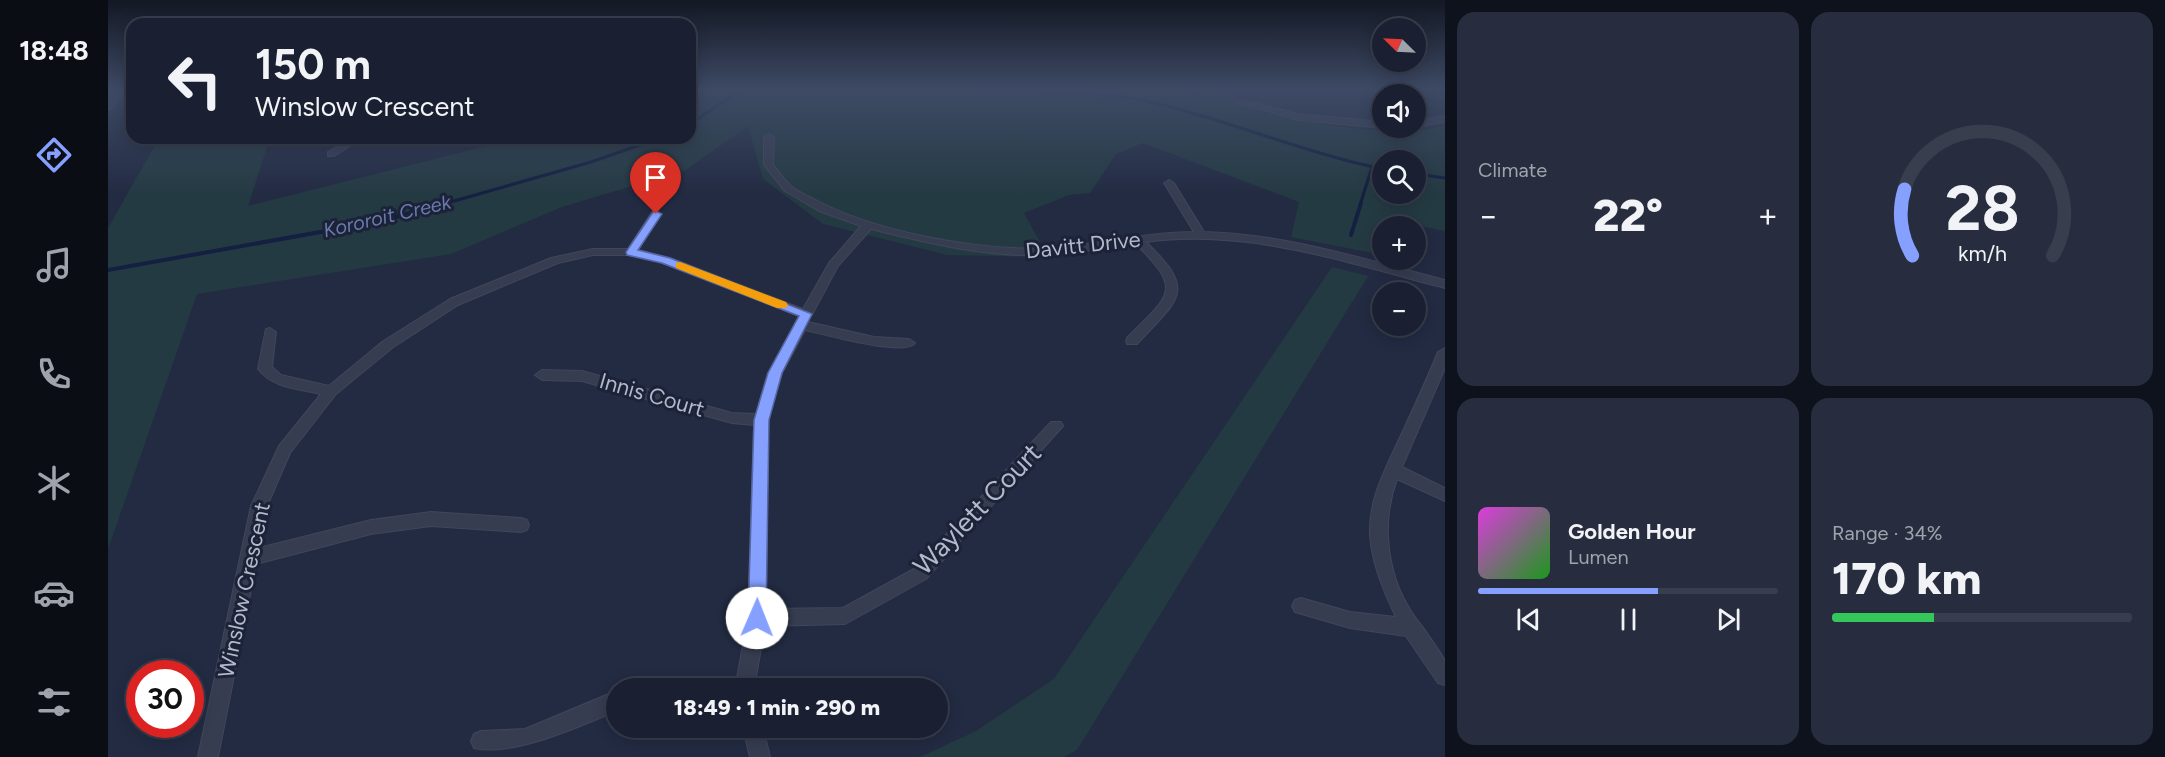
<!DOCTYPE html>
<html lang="en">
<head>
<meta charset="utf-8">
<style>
	body { margin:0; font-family:Figtree,sans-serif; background:#272d3e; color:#f1f3f6; height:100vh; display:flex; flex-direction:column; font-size:22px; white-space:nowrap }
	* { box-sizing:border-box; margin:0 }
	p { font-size:20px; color:#9fa3ac }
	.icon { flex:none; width:33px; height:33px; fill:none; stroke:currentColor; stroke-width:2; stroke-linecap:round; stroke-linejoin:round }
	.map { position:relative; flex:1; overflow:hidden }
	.details { display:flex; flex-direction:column; gap:12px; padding:12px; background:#0e121c; width:720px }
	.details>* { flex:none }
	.top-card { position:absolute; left:18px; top:18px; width:570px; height:126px; border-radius:18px; box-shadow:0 3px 15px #0003,0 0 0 2px #383e4d; background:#1a2032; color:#f1f3f6; overflow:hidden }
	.needle { width:39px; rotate:294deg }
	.tools { position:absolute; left:1264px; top:18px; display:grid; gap:12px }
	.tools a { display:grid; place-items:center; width:54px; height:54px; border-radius:50%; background:#1a2032; box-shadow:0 3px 15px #0003,0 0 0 2px #383e4d; font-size:30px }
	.speed { position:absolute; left:18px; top:660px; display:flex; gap:12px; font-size:30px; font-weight:700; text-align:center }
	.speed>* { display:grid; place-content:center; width:78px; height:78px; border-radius:50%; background:#1a2032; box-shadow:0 3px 15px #0003,0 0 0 2px #383e4d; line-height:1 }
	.speed .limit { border:9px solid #d22; background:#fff; color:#111 }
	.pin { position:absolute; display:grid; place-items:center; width:51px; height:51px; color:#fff; margin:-62px -26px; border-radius:50% 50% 50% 0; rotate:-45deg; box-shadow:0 0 6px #0007 }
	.pin .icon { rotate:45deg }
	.me { position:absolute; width:66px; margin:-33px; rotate:1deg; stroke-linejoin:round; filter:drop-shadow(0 0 4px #0008) }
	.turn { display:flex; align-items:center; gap:21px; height:126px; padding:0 30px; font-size:27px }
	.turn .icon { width:78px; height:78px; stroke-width:2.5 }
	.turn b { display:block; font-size:42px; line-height:51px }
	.big { font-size:45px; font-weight:800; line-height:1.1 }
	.details .tile { flex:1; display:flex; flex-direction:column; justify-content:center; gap:9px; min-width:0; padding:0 21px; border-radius:18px; background:#272d3e }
	.details .dial { align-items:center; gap:0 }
	.dial svg { height:156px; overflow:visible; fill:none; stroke:#383e4d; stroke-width:7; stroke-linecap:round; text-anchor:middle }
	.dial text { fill:#f1f3f6; stroke:none }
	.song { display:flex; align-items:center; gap:18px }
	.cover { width:72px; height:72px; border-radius:9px; background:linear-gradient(135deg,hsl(300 70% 55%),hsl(120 70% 35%)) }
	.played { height:6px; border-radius:3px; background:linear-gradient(90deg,#85a0ff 60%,#383e4d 60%) }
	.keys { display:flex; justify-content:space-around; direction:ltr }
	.heat { display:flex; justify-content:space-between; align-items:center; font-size:33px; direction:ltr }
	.charge { height:9px; border-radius:4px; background:linear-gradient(90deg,#34c759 34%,#383e4d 0) }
	.details .tiles { flex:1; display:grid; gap:12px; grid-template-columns:repeat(2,1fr) }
	.trip { position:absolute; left:498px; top:678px; width:342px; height:60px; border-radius:30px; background:#1a2032; box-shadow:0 3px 15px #0003,0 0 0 2px #383e4d; font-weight:800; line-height:60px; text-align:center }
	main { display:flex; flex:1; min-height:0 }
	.tabs { display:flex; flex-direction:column; width:108px; justify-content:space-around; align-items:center; background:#0a0d14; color:#9fa3ac }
	.tabs .icon { width:42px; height:42px }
	.tabs .selected { color:#85a0ff }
	.tabs b { font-size:27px; color:#f1f3f6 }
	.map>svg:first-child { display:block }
	.green { fill:#243a43; fill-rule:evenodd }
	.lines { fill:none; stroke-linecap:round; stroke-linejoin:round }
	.stream-far1 { stroke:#141f41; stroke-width:3 }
	.stream { stroke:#141f41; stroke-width:4 }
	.minor-casing { stroke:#40465b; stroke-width:2 }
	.minor { fill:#373d51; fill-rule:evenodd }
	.route { fill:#85a0ff; stroke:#5668a6; stroke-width:1.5 }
	.slow { fill:#f59e0b }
	.labels { text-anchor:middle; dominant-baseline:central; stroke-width:6; stroke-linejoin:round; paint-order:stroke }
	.far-water-label { font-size:20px; font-style:italic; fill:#697bae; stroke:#1c2237 }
	.street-label { font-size:22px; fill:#b3b9cc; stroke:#1c2237 }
	.near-street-label { font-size:27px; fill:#b3b9cc; stroke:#1c2237 }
</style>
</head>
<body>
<main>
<nav class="tabs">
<b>18:48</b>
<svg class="icon selected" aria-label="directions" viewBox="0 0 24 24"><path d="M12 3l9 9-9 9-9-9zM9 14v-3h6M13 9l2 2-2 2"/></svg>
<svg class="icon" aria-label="music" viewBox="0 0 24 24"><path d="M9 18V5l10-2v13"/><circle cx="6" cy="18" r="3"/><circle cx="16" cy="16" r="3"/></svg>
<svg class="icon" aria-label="phone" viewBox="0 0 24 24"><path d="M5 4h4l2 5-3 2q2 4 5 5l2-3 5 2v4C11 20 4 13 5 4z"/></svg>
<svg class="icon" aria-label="climate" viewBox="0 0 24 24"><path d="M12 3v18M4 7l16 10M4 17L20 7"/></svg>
<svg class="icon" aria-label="car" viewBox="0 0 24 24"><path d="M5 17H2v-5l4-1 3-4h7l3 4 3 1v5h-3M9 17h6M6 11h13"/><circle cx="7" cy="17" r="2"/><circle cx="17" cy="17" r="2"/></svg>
<svg class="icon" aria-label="filters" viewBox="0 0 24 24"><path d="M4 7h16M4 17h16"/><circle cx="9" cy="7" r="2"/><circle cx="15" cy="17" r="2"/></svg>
</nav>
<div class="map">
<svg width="1337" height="757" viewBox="0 0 1337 757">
	<rect width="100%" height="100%" fill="#222b42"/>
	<g class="green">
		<path d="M582,89H1072L1178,118L1218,125L1264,130L1320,129L1337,125V231L1282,220L1280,226H1275V255L1183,237L1191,202L1035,143L1008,154L982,193L961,195L916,213L940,257L839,255L715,224L655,179L640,126L578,170L454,207L343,254L89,294L0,549V228L51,138H162L140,206L410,138H582ZM1275,160H1308V194H1275Z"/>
		<path d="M1224,267L1260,276L969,750L956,757H812L868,731L946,679Z"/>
	</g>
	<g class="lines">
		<g class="stream-far1">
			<path d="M863,89C918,95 974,89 1028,99C1112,116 1191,152 1275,169"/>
			<path d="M582,124L634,89"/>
			<path d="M1308,174L1337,178"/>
			<path d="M332,205L483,162L552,138"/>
			<path d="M1252,205L1264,167"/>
		</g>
		<g class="stream">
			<path d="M1243,235L1253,203"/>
			<path d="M0,270L274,221L337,203"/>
		</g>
		<defs>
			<g id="minor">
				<path d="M8,89H16L3,109L0,110V101Z"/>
				<path d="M1079,89H1094L1190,114L1275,122L1276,128L1190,120Z"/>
				<path d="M1337,116V122L1308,127V121Z"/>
				<path d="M661,134L666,137L665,165C671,172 676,180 683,186C688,191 696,194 702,197C762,231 872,252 941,248C989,245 1037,232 1086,232L1056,183L1061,180L1066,183L1096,232C1179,234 1258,260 1337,280V288C1239,263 1141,228 1038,242C1090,292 1071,298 1029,344H1019L1018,341L1019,338C1062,294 1076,291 1027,243C997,248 966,254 935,255C877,257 819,243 763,229L730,266L700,322L766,337L801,339L807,343C795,357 716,334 697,330L674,373L660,420L658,609L735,608L806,569L943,422H953L955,426L818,579L737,624L657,626L646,688H556L558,681L565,678H629L640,618L646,425L624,423L474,381L434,380L427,375L434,370L474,371L624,413L648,414L660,373L691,316L554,263L523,255H485L450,263L350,305L284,348L228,394L182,453L159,506L151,548L263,520L323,512L413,518L419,520L421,525L419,530L413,532L323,526L263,534L148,564L110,757H90L143,506L171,446L213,394C192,389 164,388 150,369L158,329L162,328L168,332L164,367L173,375L221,386L274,342L342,299L443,258L485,249H520L544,212L548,211L553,214L530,250L562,258L695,309L721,263L753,226L711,211L677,191L656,165V137Z"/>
				<path d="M243,138H254L226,156H220V152Z"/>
				<path d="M1337,348V368L1294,467L1337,488V501L1289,479C1272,525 1279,580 1309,620C1314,626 1336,657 1337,662C1337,669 1337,678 1337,685L1330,683L1298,636L1242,628L1187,612L1184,606L1187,600L1193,598L1242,612L1288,617C1276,592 1264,564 1262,535C1260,498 1280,464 1295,431C1307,405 1319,379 1330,352Z"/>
				<path d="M508,691V711C473,726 404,757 366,748L363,741L366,734L373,731L417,729Z"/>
				<path d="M635,728H655L662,757H642Z"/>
			</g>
		</defs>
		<use href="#minor" class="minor-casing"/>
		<use href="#minor" class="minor"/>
	</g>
	<linearGradient id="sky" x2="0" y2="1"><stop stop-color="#131824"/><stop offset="0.46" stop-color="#3e4a65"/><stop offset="1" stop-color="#3e4a65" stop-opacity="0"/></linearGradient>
	<rect width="1337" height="195" fill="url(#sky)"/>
	<path class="route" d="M548,211L554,214L530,250L562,258L704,314L674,373L661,420L658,618L655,624L649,627L643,624L640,618L646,420L660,373L691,316L554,263L519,255L518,252L545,212Z"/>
	<path class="slow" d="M572,262L678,302L680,305L678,308H669L568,268V263Z"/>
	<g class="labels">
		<g class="far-water-label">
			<text transform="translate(279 216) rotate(-13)">Kororoit Creek</text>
		</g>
		<g class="street-label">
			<text transform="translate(975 245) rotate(-6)">Davitt Drive</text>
			<text transform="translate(544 395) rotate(16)">Innis Court</text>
			<text transform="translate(136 590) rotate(-78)">Winslow Crescent</text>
		</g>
		<g class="near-street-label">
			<text transform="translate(869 509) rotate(-46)">Waylett Court</text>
		</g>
	</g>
</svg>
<div class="tools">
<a><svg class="needle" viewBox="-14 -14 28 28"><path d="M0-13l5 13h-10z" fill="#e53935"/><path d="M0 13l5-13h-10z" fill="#9fa3ac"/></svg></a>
<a><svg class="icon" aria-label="sound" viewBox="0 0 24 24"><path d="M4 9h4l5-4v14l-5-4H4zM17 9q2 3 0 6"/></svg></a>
<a><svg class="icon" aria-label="search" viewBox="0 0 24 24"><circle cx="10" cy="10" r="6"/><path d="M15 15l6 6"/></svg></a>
<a>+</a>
<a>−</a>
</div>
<div class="speed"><div class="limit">30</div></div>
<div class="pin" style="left:548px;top:214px;background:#d93025"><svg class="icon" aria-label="arrive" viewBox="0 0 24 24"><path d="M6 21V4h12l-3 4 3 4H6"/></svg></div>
<svg class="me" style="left:649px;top:618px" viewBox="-20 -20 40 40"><circle r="19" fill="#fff"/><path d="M0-13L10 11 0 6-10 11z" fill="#85a0ff"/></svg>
<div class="trip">18:49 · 1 min · 290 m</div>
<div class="top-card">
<div class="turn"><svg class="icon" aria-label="left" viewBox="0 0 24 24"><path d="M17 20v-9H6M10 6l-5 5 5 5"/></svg><div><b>150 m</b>Winslow Crescent</div></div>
</div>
</div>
<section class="details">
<div class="tiles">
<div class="tile"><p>Climate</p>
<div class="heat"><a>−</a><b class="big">22°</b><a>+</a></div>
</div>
<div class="tile dial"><svg viewBox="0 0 100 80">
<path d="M14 69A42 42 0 1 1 86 69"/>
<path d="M14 69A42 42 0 0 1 10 35" stroke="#85a0ff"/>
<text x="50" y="56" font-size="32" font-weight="700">28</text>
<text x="50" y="72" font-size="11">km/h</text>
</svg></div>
<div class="tile">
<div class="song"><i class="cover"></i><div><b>Golden Hour</b><p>Lumen</p></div></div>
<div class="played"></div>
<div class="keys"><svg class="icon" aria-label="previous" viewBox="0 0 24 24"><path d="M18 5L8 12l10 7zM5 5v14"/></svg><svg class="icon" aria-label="pause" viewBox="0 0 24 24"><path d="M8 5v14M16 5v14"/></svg><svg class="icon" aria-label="next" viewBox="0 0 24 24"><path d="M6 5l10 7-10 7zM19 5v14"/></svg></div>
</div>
<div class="tile"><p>Range · 34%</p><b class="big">170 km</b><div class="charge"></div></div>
</div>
</section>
</main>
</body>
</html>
